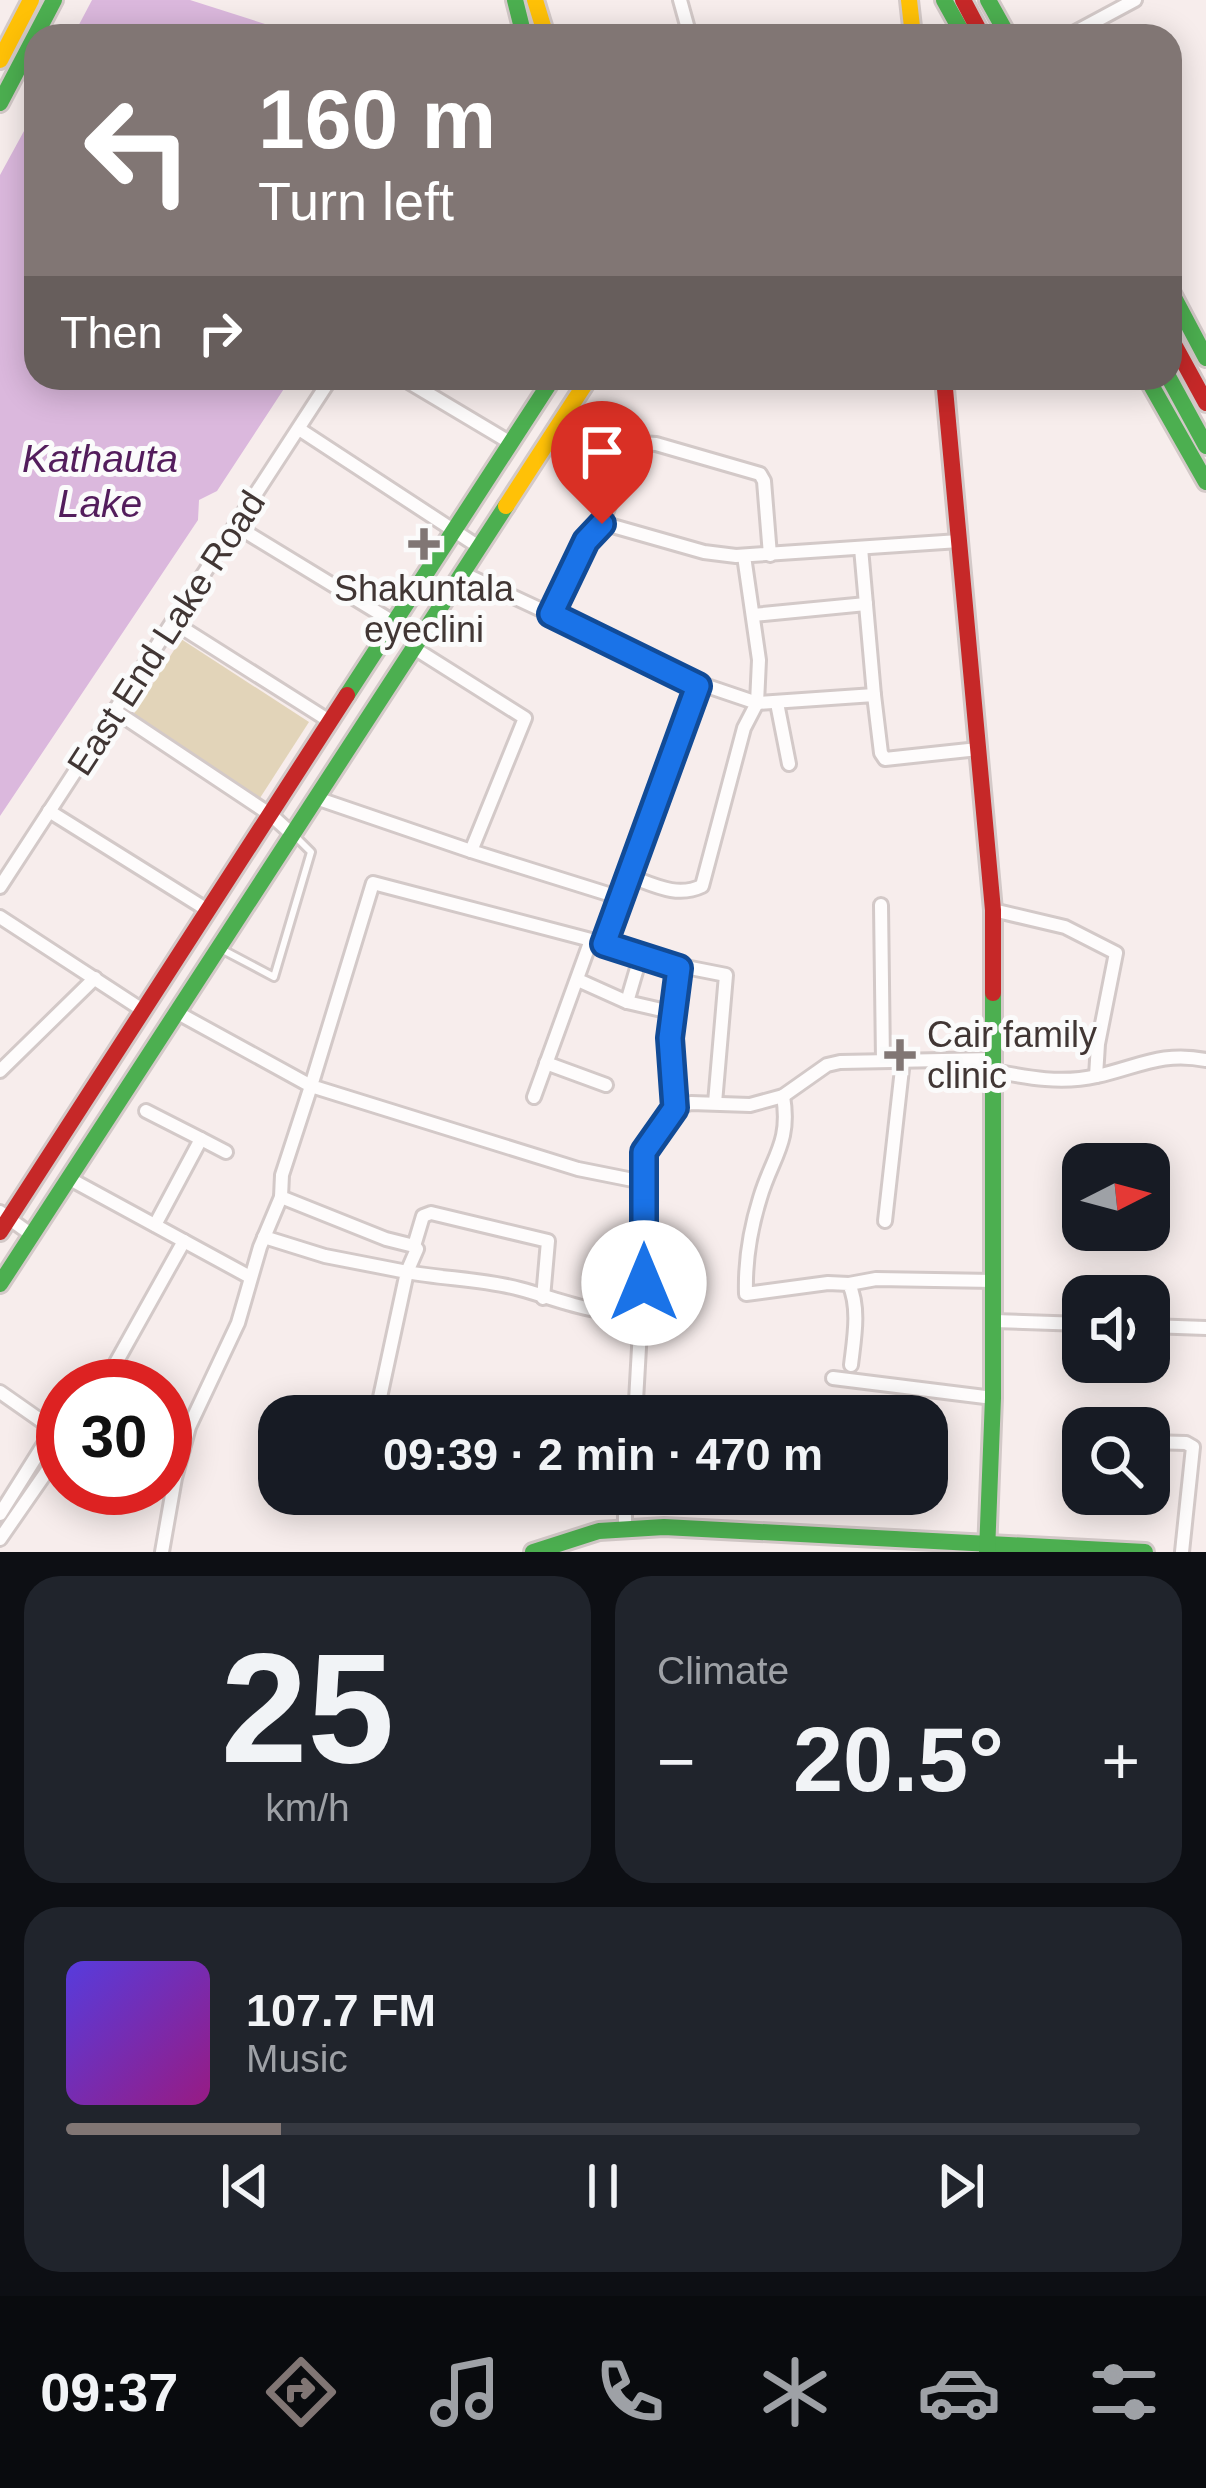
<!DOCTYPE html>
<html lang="en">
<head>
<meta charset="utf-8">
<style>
	body { margin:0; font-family:Arial,sans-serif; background:#20242c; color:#f1f3f6; height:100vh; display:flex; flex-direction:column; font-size:45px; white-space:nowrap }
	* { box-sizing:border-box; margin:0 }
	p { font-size:39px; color:#9ea1a6 }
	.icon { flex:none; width:66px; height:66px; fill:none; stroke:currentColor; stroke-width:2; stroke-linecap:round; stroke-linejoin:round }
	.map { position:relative; height:1552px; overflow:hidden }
	.details { display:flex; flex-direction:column; gap:24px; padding:24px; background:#0d0f14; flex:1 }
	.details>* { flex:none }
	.top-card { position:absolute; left:24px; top:24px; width:1158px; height:366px; border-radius:36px; box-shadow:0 6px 30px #0003; background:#817674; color:#fff; overflow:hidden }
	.needle { width:78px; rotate:84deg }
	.fabs { position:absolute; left:1062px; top:1143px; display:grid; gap:24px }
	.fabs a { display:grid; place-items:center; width:108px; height:108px; border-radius:24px; background:#171b24; box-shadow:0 6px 30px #0003; font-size:60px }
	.speed { position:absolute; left:36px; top:1359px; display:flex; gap:24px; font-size:60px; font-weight:700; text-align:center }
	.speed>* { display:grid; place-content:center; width:156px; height:156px; border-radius:50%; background:#171b24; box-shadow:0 6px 30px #0003; line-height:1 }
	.speed .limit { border:18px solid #d22; background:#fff; color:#111 }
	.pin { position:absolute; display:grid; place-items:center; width:102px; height:102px; color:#fff; margin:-123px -51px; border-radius:50% 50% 50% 0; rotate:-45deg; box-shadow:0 0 12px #0007 }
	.pin .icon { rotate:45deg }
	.me { position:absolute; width:132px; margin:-66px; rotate:0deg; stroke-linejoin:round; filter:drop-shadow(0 0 9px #0008) }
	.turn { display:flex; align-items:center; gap:42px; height:252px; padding:0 36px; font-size:54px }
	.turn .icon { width:156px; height:156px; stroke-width:2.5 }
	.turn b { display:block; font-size:84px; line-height:102px }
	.then { display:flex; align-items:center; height:114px; padding:0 36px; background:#0003; gap:24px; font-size:45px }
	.big { font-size:90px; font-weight:600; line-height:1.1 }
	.details .card { flex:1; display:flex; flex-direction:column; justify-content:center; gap:18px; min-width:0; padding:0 42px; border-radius:36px; background:#20242c }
	.details .dial { align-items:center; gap:0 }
	.dial b { font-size:156px; line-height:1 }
	.song { display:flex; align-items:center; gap:36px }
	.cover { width:144px; height:144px; border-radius:18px; background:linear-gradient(135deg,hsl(250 70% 55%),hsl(310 70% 35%)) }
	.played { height:12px; border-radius:6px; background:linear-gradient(90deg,#817674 20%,#363941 20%) }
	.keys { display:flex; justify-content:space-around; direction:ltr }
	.heat { display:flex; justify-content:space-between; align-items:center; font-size:66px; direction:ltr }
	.details .tiles { flex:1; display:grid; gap:24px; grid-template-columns:1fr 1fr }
	.card:last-child { grid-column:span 2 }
	.trip { position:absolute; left:258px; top:1395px; width:690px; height:120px; border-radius:36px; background:#171b24; box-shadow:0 6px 30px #0003; font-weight:600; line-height:120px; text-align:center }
	.dock { display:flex; height:192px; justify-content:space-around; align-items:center; background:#090b0e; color:#9ea1a6 }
	.dock .icon { width:84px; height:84px }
	.dock .selected { color:#817674 }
	.dock b { font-size:54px; color:#f1f3f6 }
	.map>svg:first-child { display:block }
	.green { fill:#e2d4b9 }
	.water { fill:#dbb8dd }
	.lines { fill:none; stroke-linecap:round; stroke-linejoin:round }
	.lane-casing { stroke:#d3c9c8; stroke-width:12 }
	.street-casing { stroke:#d3c9c8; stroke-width:18 }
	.fast-casing { stroke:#d3c9c8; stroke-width:22 }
	.slow-casing { stroke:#d3c9c8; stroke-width:22 }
	.jam-casing { stroke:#d3c9c8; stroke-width:22 }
	.lane { stroke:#fefcfc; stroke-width:6 }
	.street { stroke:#fefcfc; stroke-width:12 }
	.fast { stroke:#4caf50; stroke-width:16 }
	.slow { stroke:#ffc107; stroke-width:16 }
	.jam { stroke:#c62828; stroke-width:16 }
	.route-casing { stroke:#114b97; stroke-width:30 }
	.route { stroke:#1a73e8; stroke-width:21 }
	.poi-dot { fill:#817674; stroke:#fbfbfb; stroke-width:4.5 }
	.labels { text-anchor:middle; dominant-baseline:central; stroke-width:10; stroke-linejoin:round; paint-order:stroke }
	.poi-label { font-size:36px; fill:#413634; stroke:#fbfbfb }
	.street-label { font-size:36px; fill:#413634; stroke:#fbfbfb }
	.water-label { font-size:39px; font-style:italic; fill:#531d5c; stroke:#fbfbfb }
</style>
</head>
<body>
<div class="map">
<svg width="1206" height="1552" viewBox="0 0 1206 1552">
	<rect width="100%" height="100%" fill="#f7edec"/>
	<path class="green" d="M181,639L309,722L260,798L133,715Z"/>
	<g class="water">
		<path d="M92,0H190L290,32L291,36H73Z"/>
		<path d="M36,109V378H291L217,491L199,500L198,520L0,816V175Z"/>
	</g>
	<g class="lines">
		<defs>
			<path id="lane" d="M223,950L274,977L311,852L296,837"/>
			<g id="street">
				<path d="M680,0L690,36"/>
				<path d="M1068,36L1135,0"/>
				<path d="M402,378L511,443"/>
				<path d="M299,429L479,547"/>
				<path d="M602,523L626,463L640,443L656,444L760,474L764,481L770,555"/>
				<path d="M236,526L395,623"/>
				<path d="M861,548L874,695"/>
				<path d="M462,573L698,683L604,944"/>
				<path d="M551,613L586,541L602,523L704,552L736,556L959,541"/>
				<path d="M753,615L866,604"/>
				<path d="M173,622L331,722"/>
				<path d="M414,648L525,718L471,851L621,898"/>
				<path d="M698,683L757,703L874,695L881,753L885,759L978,749"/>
				<path d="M777,703L789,764"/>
				<path d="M115,711L271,815L293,835"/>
				<path d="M316,798L471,851"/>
				<path d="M49,811L209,911"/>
				<path d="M629,876C654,885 677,898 702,886L744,728L757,703L759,660L744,556"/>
				<path d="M0,887L331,378"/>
				<path d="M881,905L883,1061"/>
				<path d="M993,910L1065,927L1116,953L1098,1044L1096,1076"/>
				<path d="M0,917L144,1011"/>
				<path d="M591,940L373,883L311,1086L578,1169L643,1182"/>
				<path d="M578,980L627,1002L675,1013"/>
				<path d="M627,1002L640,958"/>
				<path d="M178,1013L311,1086L282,1175L281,1197L386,1239L414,1246L417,1249L407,1272C444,1279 484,1279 520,1289C564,1301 594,1316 641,1312L636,1401L641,1416"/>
				<path d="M546,1063L606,1085"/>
				<path d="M0,1071L95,978"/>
				<path d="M994,1071C1029,1078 1062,1084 1097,1076C1138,1067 1162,1051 1206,1060"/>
				<path d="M783,1096C791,1143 772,1157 760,1198C750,1230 745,1261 746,1294L828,1283L849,1284C860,1308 854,1339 851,1365"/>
				<path d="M534,1097L591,940L640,958L726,975L715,1103"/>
				<path d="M675,1108L671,1038L679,968"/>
				<path d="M146,1111L201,1139L155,1225"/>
				<path d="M201,1139L226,1152"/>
				<path d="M70,1179L250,1277"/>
				<path d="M0,1212L32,1235"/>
				<path d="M885,1221L903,1060"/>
				<path d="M264,1237L325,1256L407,1272L376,1416"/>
				<path d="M414,1246L423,1216L431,1213L548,1241L543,1298"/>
				<path d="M849,1284L876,1279L994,1281"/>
				<path d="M641,1312L643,1152L660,1125L675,1108L691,1103L750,1105L783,1096L827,1065L840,1062L994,1059"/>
				<path d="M994,1321L1083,1324"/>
				<path d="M1149,1326L1206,1328"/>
				<path d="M833,1378L993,1398"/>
				<path d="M103,1386L184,1241"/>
				<path d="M0,1392L50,1427L49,1436L0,1514"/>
				<path d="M1149,1442L1186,1443L1193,1447L1182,1552"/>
				<path d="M625,1529V1494"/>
				<path d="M0,1539L63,1448"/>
				<path d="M162,1552L175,1478L189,1427L238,1323L260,1247L281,1197"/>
			</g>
			<g id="fast">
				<path d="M515,0L524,36"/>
				<path d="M944,0L964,36"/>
				<path d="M988,0L1008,36"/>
				<path d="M0,103L54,0"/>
				<path d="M1170,290L1206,358"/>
				<path d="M1147,378L1206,482"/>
				<path d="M1169,378L1206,446"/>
				<path d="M347,695L553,378"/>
				<path d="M0,1284L506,506"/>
				<path d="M533,1552L599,1531L664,1527L1145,1552"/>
				<path d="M987,1552L993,1398V993"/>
			</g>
			<g id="slow">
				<path d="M535,0L546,36"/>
				<path d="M909,0L913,36"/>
				<path d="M0,60L31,0"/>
				<path d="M506,506L589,378"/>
			</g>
			<g id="jam">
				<path d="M963,0L982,36"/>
				<path d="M1170,337L1206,403"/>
				<path d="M944,378L993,910V993"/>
				<path d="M0,1232L347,695"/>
			</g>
		</defs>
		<use href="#lane" class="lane-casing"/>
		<use href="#street" class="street-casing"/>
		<use href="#fast" class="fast-casing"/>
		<use href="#slow" class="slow-casing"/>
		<use href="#jam" class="jam-casing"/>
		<use href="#lane" class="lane"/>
		<use href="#street" class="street"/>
		<use href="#fast" class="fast"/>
		<use href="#slow" class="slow"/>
		<use href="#jam" class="jam"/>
	</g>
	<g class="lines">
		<defs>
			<path id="route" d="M602,524L586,541L551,614L698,686L604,944L679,968L670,1038L675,1108L644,1152V1283"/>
		</defs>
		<use href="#route" class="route-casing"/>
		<use href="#route" class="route"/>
	</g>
	<g class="poi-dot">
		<path d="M418 526h12v12h12v12h-12v12h-12v-12h-12v-12h12z"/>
		<path d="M894 1037h12v12h12v12h-12v12h-12v-12h-12v-12h12z"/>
	</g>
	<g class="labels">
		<g class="poi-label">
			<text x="424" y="588">Shakuntala<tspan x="424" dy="41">eyeclini</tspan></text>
			<text x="927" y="1034" text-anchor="start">Cair family<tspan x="927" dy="41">clinic</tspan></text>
		</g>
		<g class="street-label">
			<text transform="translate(166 633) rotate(-57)">East End Lake Road</text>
		</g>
		<g class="water-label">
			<text x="100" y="458">Kathauta<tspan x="100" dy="45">Lake</tspan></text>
		</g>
	</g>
</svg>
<div class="fabs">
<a><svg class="needle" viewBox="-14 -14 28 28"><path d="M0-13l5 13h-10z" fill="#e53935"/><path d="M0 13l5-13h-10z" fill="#9ea1a6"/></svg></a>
<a><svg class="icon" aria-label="sound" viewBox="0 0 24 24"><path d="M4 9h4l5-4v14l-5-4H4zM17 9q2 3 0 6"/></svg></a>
<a><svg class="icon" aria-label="search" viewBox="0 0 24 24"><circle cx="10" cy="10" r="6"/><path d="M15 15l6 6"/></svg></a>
</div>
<div class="speed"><div class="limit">30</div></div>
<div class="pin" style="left:602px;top:524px;background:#d93025"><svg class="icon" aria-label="arrive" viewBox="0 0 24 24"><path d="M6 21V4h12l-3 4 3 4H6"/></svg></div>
<svg class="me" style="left:644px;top:1283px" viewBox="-20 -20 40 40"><circle r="19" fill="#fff"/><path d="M0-13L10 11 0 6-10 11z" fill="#1a73e8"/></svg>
<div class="trip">09:39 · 2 min · 470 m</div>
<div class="top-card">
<div class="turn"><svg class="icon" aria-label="left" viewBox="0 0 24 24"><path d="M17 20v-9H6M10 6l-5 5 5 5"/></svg><div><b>160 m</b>Turn left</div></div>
<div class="then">Then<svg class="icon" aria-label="right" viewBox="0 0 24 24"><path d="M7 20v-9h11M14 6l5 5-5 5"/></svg></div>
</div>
</div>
<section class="details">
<div class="tiles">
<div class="card dial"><b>25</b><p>km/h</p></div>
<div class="card"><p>Climate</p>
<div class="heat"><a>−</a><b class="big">20.5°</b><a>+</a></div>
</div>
<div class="card">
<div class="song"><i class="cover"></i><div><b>107.7 FM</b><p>Music</p></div></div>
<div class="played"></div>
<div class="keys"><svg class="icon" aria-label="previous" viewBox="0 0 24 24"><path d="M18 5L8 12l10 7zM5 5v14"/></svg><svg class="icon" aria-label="pause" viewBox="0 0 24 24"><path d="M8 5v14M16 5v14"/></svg><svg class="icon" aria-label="next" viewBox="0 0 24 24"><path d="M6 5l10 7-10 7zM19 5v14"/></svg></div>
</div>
</div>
</section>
<nav class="dock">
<b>09:37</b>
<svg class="icon selected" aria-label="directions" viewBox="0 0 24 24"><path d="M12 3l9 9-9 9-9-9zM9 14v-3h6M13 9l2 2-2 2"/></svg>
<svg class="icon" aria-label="music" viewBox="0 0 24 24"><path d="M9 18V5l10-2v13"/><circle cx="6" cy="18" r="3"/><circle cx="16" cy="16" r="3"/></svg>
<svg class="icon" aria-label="phone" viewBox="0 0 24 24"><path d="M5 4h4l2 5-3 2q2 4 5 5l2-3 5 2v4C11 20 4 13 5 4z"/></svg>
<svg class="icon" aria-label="climate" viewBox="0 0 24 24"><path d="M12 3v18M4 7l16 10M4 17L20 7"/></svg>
<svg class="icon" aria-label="car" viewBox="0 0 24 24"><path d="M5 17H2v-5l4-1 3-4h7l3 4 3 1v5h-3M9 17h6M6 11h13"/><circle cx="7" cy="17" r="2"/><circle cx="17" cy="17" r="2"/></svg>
<svg class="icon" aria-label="filters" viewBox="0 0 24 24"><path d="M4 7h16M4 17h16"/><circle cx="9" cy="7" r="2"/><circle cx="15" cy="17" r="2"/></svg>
</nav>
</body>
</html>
